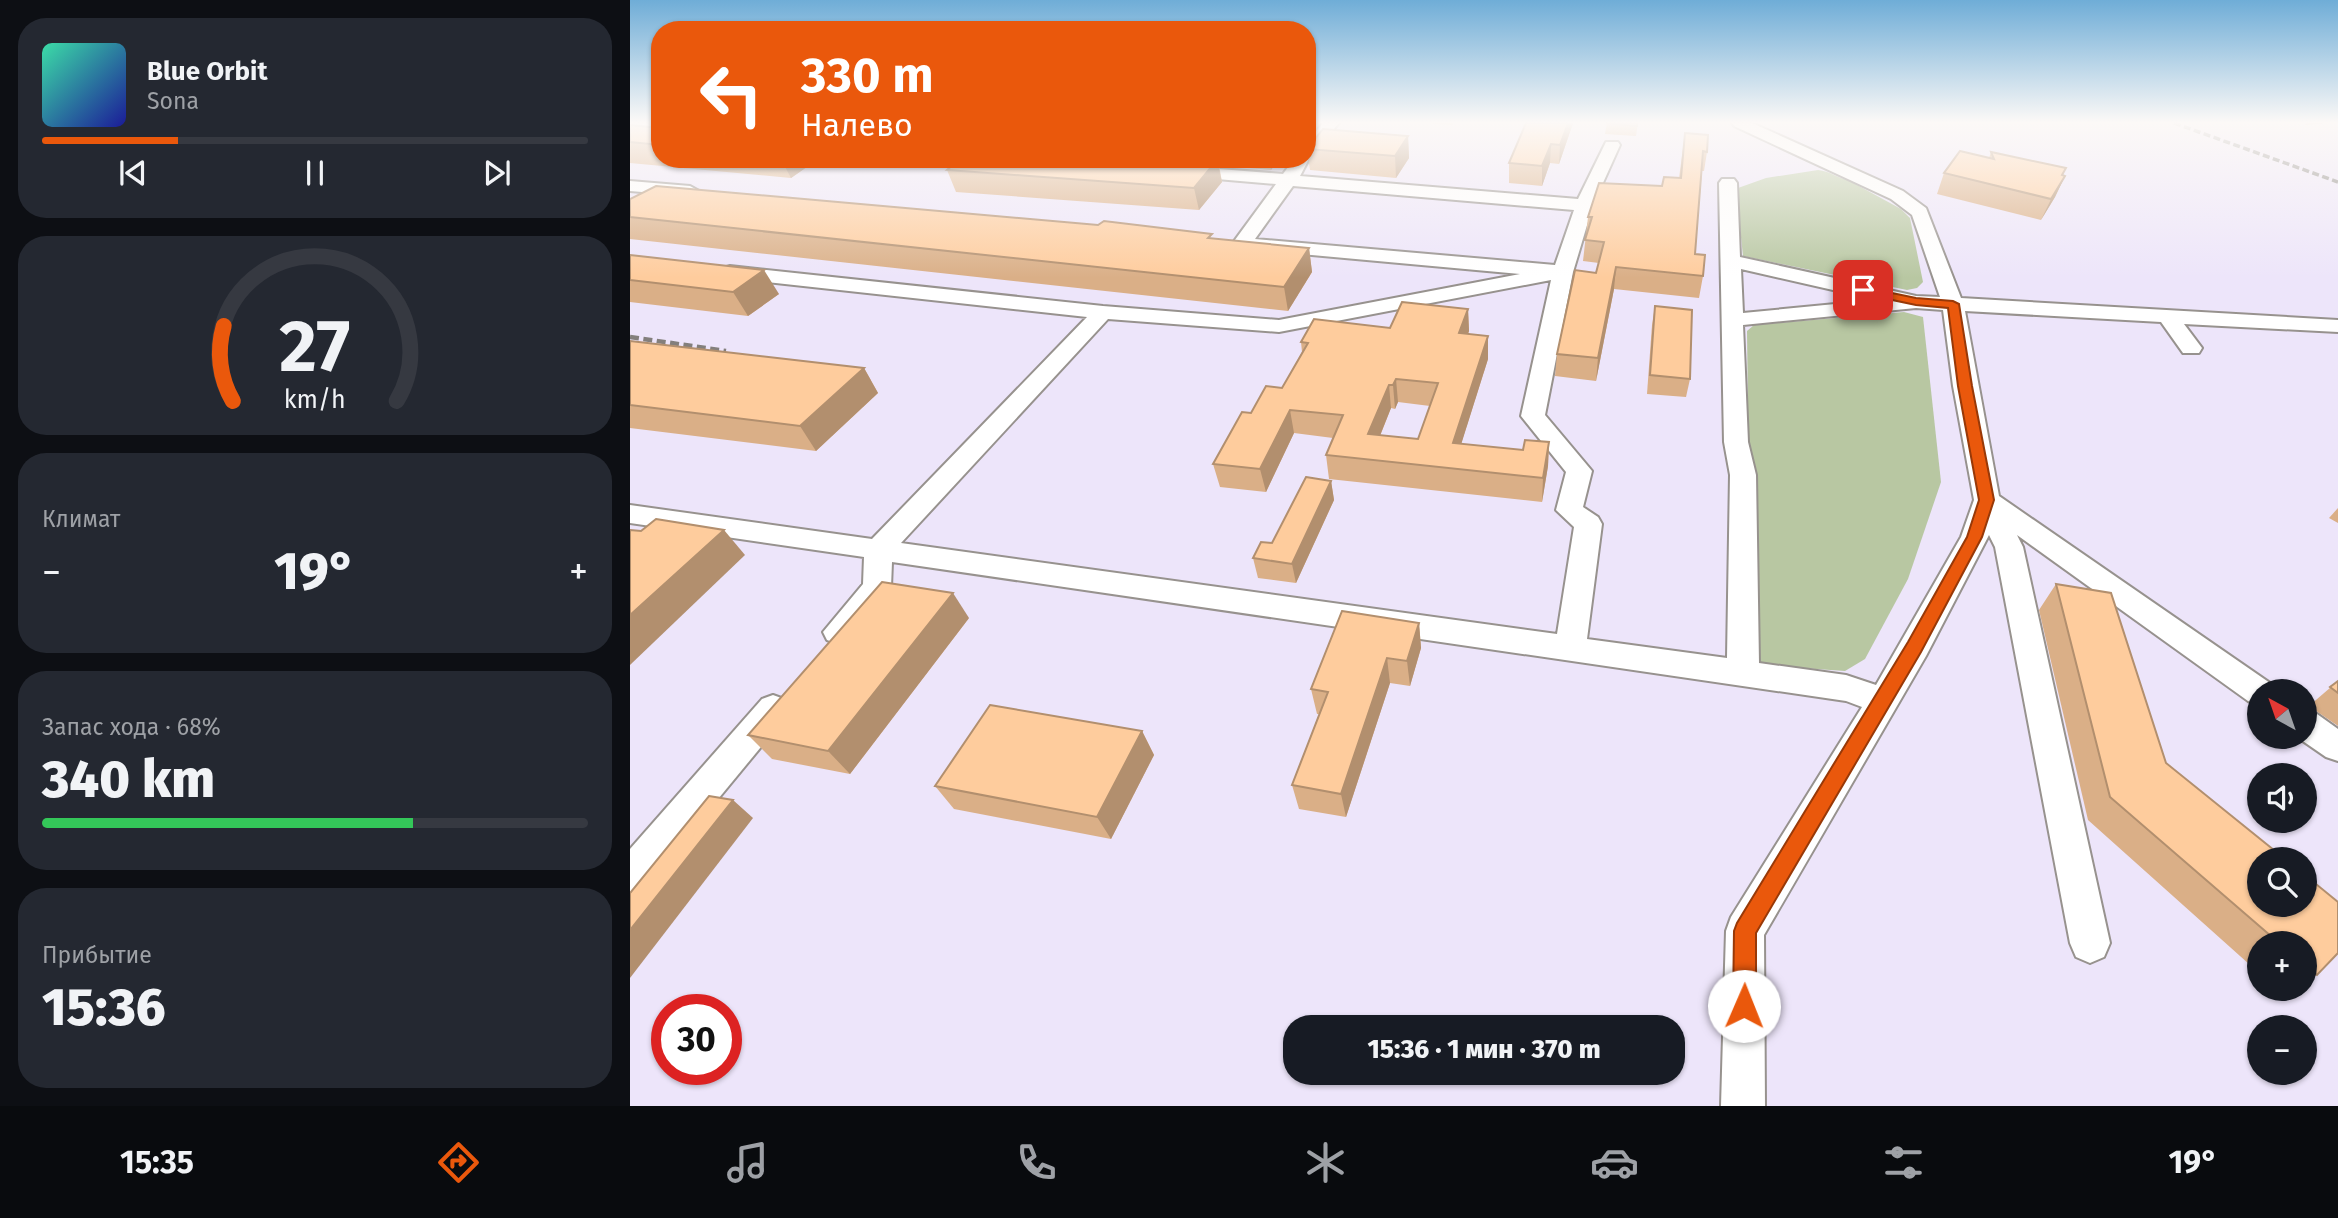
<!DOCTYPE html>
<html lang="ru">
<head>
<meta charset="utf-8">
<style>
	body { margin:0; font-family:"Fira Sans",sans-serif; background:#242831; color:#f1f3f6; height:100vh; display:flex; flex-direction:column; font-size:26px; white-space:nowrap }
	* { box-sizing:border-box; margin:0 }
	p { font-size:23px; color:#9ea1a6 }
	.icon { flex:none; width:38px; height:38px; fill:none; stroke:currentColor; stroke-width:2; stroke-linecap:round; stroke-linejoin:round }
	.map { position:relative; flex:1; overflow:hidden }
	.details { display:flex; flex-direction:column; gap:18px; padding:18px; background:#0d0f14; width:630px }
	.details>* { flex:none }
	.guide { position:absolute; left:21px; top:21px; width:665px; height:147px; border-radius:28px; box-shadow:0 2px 5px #0004; background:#ea580c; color:#fff; overflow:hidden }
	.needle { width:46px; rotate:320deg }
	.controls { position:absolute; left:1617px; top:679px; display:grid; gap:14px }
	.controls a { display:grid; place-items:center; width:70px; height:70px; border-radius:50%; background:#171b24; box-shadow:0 2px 5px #0004; font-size:35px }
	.speed { position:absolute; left:21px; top:994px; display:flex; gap:14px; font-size:35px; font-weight:700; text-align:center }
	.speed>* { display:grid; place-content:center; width:91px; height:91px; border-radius:50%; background:#171b24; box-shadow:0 2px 5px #0004; line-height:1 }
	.speed .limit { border:10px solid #d22; background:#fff; color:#111 }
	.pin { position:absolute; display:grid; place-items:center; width:60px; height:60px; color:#fff; margin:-30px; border-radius:14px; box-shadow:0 4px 10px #0006 }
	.me { position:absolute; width:77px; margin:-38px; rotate:1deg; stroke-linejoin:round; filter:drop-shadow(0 0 5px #0008) }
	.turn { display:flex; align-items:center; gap:24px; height:147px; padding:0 35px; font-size:32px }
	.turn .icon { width:91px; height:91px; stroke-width:2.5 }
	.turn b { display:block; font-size:49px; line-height:60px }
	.big { font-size:52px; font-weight:800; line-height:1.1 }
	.details .card { flex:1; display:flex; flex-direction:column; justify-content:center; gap:10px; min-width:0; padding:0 24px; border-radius:28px; background:#242831 }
	.details .dial { align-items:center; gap:0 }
	.dial svg { height:182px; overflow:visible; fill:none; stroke:#363941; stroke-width:7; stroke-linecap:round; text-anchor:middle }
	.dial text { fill:#f1f3f6; stroke:none }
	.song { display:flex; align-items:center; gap:21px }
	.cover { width:84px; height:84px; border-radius:10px; background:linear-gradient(135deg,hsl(160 70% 55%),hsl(240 70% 35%)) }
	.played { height:7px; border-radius:4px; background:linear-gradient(90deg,#ea580c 25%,#363941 25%) }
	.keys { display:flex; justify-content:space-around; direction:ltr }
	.heat { display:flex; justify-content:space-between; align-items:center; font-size:38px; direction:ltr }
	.charge { height:10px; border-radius:5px; background:linear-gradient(90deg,#34c759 68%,#363941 0) }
	.trip { position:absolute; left:653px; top:1015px; width:402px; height:70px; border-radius:28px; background:#171b24; box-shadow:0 2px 5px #0004; font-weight:800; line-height:70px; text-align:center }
	.menu { display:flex; height:112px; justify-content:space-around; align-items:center; background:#090b0e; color:#9ea1a6 }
	.menu .icon { width:49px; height:49px }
	.menu .current { color:#ea580c }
	.menu b { font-size:32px; color:#f1f3f6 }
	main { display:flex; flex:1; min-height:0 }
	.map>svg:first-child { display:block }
	.industrial { fill:#ede5fa; fill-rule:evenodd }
	.green { fill:#b8c7a2 }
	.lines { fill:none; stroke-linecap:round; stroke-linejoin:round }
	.minor-casing { stroke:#97928e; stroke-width:4 }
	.minor { fill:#fff; fill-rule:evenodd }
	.rail-far1 { stroke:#837f7c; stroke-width:3.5; stroke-dasharray:7 3.5; stroke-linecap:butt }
	.rail { stroke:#837f7c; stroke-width:4.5; stroke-dasharray:9 4.5; stroke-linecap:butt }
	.wall { fill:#daaf87; fill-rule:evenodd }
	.shaded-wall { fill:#b28f6e }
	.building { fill:#fecc9d; stroke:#b28f6e; stroke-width:2; fill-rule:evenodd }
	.route { fill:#ea580c; stroke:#983908; stroke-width:2 }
</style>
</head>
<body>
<main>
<section class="details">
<div class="card">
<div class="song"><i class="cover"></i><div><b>Blue Orbit</b><p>Sona</p></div></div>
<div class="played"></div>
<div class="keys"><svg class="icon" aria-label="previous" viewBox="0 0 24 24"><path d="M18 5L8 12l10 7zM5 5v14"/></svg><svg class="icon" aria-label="pause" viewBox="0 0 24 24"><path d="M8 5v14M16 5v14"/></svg><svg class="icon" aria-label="next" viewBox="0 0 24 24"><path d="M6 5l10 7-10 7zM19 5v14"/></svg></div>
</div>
<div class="card dial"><svg viewBox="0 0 100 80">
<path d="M14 69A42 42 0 1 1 86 69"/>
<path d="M14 69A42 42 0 0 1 10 36" stroke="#ea580c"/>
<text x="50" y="56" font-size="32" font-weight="700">27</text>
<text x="50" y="72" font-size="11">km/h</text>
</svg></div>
<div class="card"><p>Климат</p>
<div class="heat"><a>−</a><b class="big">19°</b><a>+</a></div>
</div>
<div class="card"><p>Запас хода · 68%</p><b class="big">340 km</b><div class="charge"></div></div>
<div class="card"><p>Прибытие</p><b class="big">15:36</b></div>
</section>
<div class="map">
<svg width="1708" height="1106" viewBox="0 0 1708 1106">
	<rect width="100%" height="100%" fill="#f8f2ed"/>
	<path class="industrial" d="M0,123H30V159H677V123H1708V1106H0ZM1629,691H1675V737H1629ZM1629,775H1675V821H1629ZM1629,859H1675V905H1629ZM1629,943H1675V989H1629ZM37,1010H96V1069H37ZM665,1027H1043V1073H665ZM1629,1027H1675V1073H1629Z"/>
	<g class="green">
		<path d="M1188,170C1200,171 1207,178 1218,180L1271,209L1280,218L1293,282L1287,288L1277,290L1113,256L1106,191L1108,188L1136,178Z"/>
		<path d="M1274,312L1293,317L1311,482L1278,579L1235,659L1215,671L1157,667L1121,660L1117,331L1124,325Z"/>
	</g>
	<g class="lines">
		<defs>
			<g id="minor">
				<path d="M0,123H30V130L0,128Z"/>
				<path d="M693,123H709L680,157L670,176L948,199L976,142H988L990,145L963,205L943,272L915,415L962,471L953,507L968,517L972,524L957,639L1097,658L1100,475L1094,442L1089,183L1092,179H1104L1107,183L1110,257L1286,296L1310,297L1282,215L1261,199L1104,126L1102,123H1122L1273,191L1296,208L1331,298L1708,320V332L1554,324L1572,348L1569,353H1553L1531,322L1335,311L1369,496L1640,683L1645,691H1629V705L1618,701L1387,535L1393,547L1480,943L1474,957L1460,963L1446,957L1440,943L1365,547L1359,535L1296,656L1134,935L1135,1106H1091L1096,931L1101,917L1232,707L1216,701L262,562L261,587L257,595L219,640L208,644L197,640L193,632L233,584L234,557L0,523V505L242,539L457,317L100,278L93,276L90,272L93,268L100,266L473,306L649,320L890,274L605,248L602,244L646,184L552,176L544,171L552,166L653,174L664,159H677V142ZM663,186L944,210L925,265L625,239ZM1111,269L1247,300L1113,313ZM921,280L891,416L936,472L926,510L944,527L927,634L271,543L478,319L649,332ZM1286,308L1313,310L1323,386L1344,500L1331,537L1246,685L1216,675L1129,663L1126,475L1118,442L1113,325Z"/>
				<path d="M0,181L60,186L69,191L60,196L0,191Z"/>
				<path d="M143,695L154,699L159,709L154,719L13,890L0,895V849L132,699Z"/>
				<path d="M1675,710L1687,714L1708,729V761L1696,757L1667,737H1675Z"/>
			</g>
		</defs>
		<use href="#minor" class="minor-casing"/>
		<use href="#minor" class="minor"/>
		<path class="rail-far1" d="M1544,123L1708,182"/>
		<path class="rail" d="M0,337L96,351"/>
	</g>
	<g class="wall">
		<path d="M796,123H823L822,125Z"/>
		<path d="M943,123L929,164L920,163L912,186L879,183V163Z"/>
		<path d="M977,123H1008L1006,136L975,134Z"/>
		<path d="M0,125L30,128V159H183L184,162L161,178L0,163Z"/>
		<path d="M1055,133L1077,152L1074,171H1072L1065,254L1073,276L1069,298L984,289L966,381L925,376L927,354L966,273L969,263L953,261L958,217L1049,178Z"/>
		<path d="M778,136L779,158L766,178L680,170L677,149Z"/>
		<path d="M1361,152L1436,168L1432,175L1435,176L1425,197L1411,220L1307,194L1314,173L1359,158Z"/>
		<path d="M330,159H649L641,170L589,165L592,182L569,210L326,192L317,170Z"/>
		<path d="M0,199L583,239L679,248L682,272L658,311L0,239Z"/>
		<path d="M0,255L149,294L118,316L0,302Z"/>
		<path d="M1025,306L1060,379L1056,397L1017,394L1022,325Z"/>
		<path d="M838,309L839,331L838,334L858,336V359L831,444L893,450L919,442L918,466L912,502L699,479L696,455L703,438L664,433L636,492L590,487L583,464L621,413L652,388L672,352L671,342L760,328ZM768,402L800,406L788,439L750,436L761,408L765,409Z"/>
		<path d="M0,341L234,368L248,393L186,451L0,428Z"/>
		<path d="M701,481L704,500L666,583L628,578L623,558L642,543Z"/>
		<path d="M1708,508V523L1699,518Z"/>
		<path d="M1426,584L1481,593L1536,763L1655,859H1629V905H1675V875L1708,902V953L1687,975L1675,982V943H1629V973L1458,820L1409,610Z"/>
		<path d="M339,618L220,774L142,759L118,735Z"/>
		<path d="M789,623L791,648L780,686L760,683L716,817L669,809L662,785L689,714H687L681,689Z"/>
		<path d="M1708,681V726L1679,706Z"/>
		<path d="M512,731L524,755L481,839L324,809L305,786Z"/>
		<path d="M1647,989H1664L1654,995Z"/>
	</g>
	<g class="shaded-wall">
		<path d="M938,123H943L929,164L930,145Z"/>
		<path d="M1676,123H1698L1675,125Z"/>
		<path d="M778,136L779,158L766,178L765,156Z"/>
		<path d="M921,144L920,163L912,186V166Z"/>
		<path d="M151,159H183L184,162L161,178Z"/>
		<path d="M639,159H649L641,170Z"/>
		<path d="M587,160L592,182L569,210L564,188Z"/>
		<path d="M1436,168L1426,189L1435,176L1425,197L1411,220Z"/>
		<path d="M679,248L682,272L658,311L654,287Z"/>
		<path d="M986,267L984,289L966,381L968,358Z"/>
		<path d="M134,270L149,294L118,316L103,292Z"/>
		<path d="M838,309L839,331L829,356V333Z"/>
		<path d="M858,336V359L824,467L823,443Z"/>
		<path d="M234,368L248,393L186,451L170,426Z"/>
		<path d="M766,379L768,402L765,409L763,385Z"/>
		<path d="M759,385L761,408L741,458L738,434Z"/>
		<path d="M660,410L664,433L636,492L630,469Z"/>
		<path d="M919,442L918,466L912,502L913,478Z"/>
		<path d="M701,481L704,500L666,583L662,564Z"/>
		<path d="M94,530L115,555L0,665V615Z"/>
		<path d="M323,593L339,618L220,774L198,751Z"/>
		<path d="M789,623L791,648L780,686L777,661Z"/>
		<path d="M757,658L760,683L716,817L711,794Z"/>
		<path d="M512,731L524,755L481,839L467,817Z"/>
		<path d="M103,800L123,818L0,978V930Z"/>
	</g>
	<g class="building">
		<path d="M896,123H938L930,145L921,144L912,166L879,163Z"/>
		<path d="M976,123H1007V126Z"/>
		<path d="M0,125L30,128V145L0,142Z"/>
		<path d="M693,129L778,136L765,156L677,149Z"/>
		<path d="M1055,133L1078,135L1077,152L1073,151L1065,254L1075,255L1073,276L986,267L968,358L927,354L945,270L966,273L974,242L955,240L962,217H958L969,183L1032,186L1034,177L1051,178Z"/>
		<path d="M1330,151L1364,159L1361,152L1436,168L1432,175L1435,176L1421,199L1314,173Z"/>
		<path d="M330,159H580L587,160L564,188L317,170Z"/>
		<path d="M26,186L468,225L474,221L582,234L578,238L679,248L654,287L0,217V199Z"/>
		<path d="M0,255L134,270L103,292L0,280Z"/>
		<path d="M772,302L838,309L829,333L858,336L823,443L893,450L895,440L919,442L913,478L696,455L713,415L660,410L630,469L583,464L612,412L621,413L636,386L652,388L678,343L671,342L684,319L760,328ZM766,379L808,383L788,439L738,434L759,385H763Z"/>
		<path d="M1025,306L1062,310L1060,379L1020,375Z"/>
		<path d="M0,341L234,368L170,426L0,405Z"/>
		<path d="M676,477L701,481L662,564L623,558L631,542L642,543Z"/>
		<path d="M26,519L94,530L0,615V530L11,531Z"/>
		<path d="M252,582L323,593L198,751L118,735Z"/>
		<path d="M1426,584L1481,593L1536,763L1655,859H1629V905H1675V875L1708,902V953L1687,975L1675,965V943H1649L1480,797Z"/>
		<path d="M712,611L789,623L777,661L757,658L711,794L662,785L698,692L681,689Z"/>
		<path d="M1708,681V693L1700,687Z"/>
		<path d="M360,705L512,731L467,817L305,786Z"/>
		<path d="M79,796L103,800L0,930V893Z"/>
	</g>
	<linearGradient id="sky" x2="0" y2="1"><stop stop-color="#6fadd7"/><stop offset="0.44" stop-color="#fcf9f7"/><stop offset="1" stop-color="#fcf9f7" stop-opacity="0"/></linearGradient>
	<rect width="1708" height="278" fill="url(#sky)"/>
	<path class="route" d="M1233,287L1286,298L1323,301L1329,304L1342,386L1364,500L1352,537L1291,652L1126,933V1006L1122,1014L1114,1018L1106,1014L1103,1006L1104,931L1107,923L1278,642L1337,537L1349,500L1328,386L1318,308L1286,305L1229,293L1227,290Z"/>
</svg>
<div class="controls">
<a><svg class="needle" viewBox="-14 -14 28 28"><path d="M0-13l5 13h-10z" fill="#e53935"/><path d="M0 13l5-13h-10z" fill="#9ea1a6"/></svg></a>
<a><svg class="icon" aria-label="sound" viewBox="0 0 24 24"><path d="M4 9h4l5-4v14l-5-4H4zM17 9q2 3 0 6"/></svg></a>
<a><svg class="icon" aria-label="search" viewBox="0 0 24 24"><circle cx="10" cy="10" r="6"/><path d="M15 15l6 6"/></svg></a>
<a>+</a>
<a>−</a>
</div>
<div class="speed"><div class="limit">30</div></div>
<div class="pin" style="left:1233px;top:290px;background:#d93025"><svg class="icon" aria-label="arrive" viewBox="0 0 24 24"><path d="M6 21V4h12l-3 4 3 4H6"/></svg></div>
<svg class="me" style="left:1114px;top:1006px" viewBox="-20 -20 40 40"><circle r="19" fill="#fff"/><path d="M0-13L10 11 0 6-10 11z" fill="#ea580c"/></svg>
<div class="trip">15:36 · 1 мин · 370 m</div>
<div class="guide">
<div class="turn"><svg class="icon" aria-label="left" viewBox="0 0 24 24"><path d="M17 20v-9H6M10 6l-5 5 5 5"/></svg><div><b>330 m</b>Налево</div></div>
</div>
</div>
</main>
<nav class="menu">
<b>15:35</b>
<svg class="icon current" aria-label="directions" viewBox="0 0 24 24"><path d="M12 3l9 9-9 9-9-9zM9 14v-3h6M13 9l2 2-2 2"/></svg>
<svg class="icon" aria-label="music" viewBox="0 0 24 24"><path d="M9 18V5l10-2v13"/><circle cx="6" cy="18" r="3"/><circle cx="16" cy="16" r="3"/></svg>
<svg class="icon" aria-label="phone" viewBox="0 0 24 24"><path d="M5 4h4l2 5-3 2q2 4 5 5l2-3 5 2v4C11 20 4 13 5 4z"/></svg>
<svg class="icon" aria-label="climate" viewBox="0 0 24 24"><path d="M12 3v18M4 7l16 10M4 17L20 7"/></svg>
<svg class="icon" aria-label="car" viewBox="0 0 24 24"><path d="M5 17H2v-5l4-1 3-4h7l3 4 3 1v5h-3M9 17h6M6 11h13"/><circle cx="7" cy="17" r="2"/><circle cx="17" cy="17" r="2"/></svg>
<svg class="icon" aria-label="filters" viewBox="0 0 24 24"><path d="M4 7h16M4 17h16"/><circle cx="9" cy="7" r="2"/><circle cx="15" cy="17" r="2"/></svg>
<b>19°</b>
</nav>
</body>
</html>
